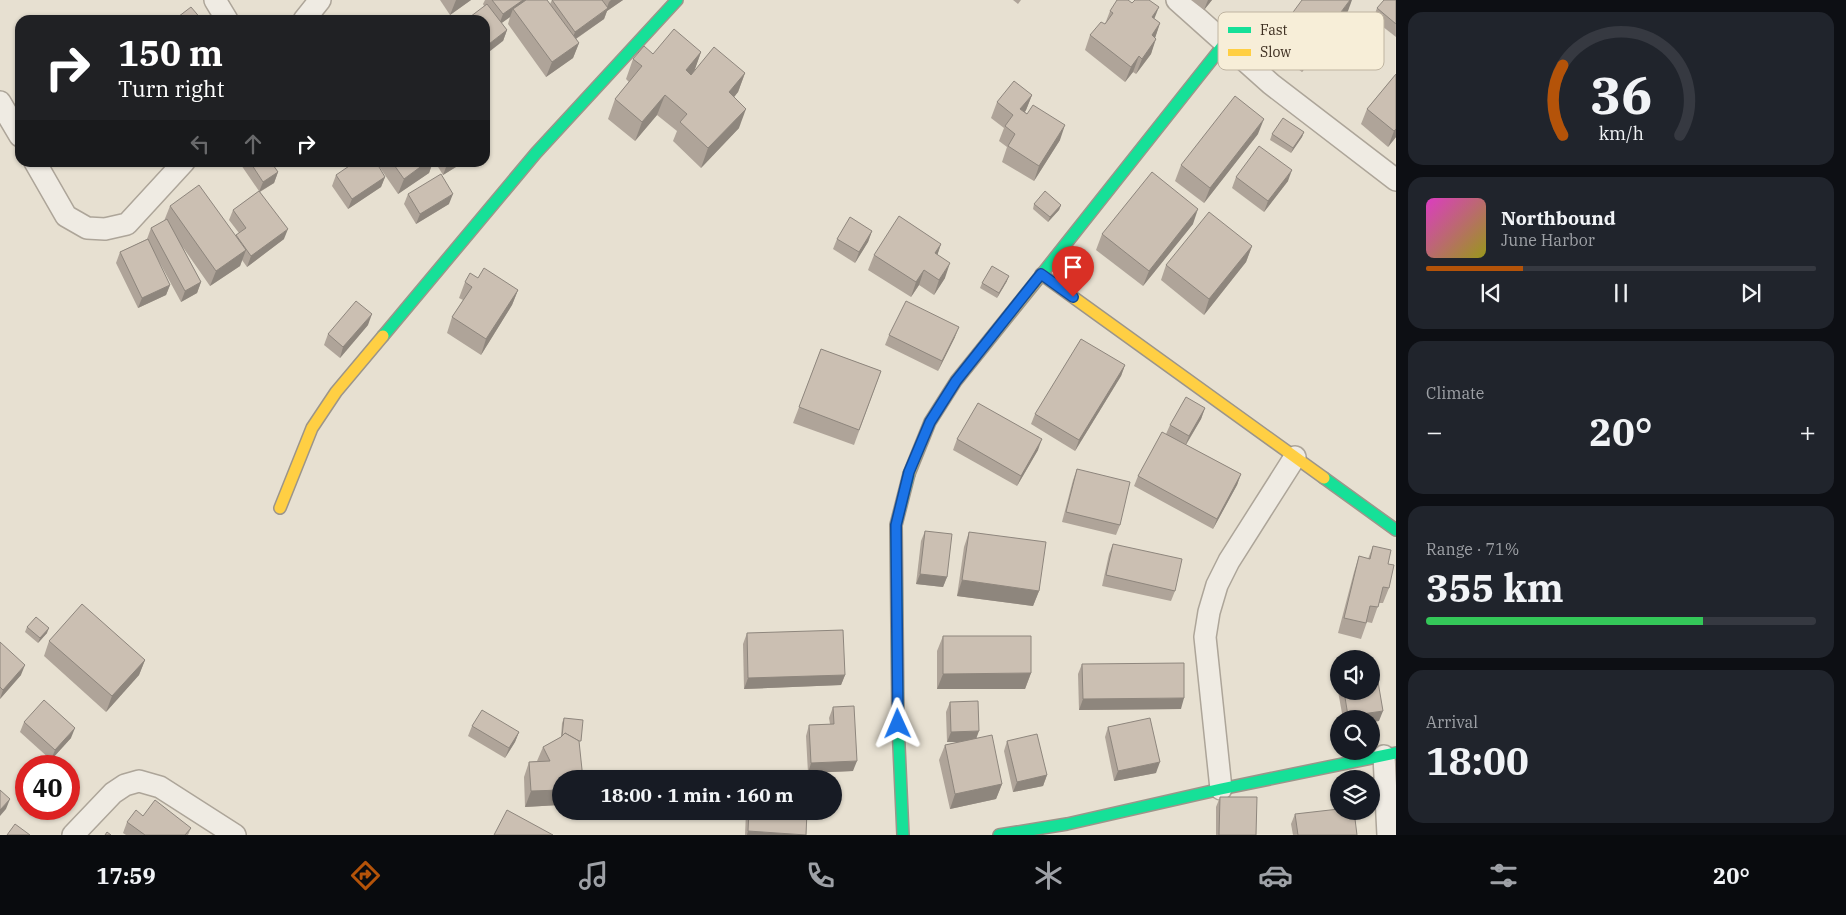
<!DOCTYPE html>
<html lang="en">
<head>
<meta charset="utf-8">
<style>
	body { margin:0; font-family:"IBM Plex Serif",serif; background:#20242c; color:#f1f3f6; height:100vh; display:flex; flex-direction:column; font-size:19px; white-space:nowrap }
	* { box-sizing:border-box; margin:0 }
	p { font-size:16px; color:#9ea1a6 }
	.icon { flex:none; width:28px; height:28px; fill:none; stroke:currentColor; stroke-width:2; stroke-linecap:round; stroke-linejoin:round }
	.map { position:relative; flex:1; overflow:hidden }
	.drawer { display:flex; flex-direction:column; gap:12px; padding:12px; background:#0d0f14; width:450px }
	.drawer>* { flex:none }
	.top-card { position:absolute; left:15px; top:15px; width:475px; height:152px; border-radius:15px; box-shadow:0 1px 4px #0004; background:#202124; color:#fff; overflow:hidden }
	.fabs { position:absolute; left:1330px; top:650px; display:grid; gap:10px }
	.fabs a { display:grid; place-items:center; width:50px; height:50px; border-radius:50%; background:#171b24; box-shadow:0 1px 4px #0004; font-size:25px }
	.speed { position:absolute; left:15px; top:755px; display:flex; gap:10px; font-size:25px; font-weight:700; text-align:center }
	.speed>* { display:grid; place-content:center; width:65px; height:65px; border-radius:50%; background:#171b24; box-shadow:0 1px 4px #0004; line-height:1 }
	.speed .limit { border:8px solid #d22; background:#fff; color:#111 }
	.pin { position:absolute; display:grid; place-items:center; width:42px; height:42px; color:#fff; margin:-51px -21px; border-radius:50% 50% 50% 0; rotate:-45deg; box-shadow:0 0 5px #0007 }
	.pin .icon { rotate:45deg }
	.me { position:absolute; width:55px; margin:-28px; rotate:359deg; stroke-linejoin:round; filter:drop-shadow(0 0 4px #0008) }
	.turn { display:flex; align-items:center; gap:18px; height:105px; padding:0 20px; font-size:22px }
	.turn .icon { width:65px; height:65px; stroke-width:2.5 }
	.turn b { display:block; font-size:35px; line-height:42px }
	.lanes { display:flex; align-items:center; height:48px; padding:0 20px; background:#0003; justify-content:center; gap:25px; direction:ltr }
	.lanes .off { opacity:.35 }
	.big { font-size:38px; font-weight:800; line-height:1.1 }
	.drawer .card { flex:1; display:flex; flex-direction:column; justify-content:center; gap:8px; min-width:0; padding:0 18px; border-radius:15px; background:#20242c }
	.drawer .dial { align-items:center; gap:0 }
	.dial svg { height:130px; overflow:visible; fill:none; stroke:#363941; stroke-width:7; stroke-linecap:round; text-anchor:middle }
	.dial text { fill:#f1f3f6; stroke:none }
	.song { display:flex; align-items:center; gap:15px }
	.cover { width:60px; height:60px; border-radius:8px; background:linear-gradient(135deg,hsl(310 70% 55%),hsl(60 70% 35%)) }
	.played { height:5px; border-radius:2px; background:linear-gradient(90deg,#b45309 25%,#363941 25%) }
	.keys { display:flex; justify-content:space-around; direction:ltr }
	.heat { display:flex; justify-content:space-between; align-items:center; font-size:28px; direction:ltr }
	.charge { height:8px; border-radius:4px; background:linear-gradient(90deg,#34c759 71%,#363941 0) }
	.trip { position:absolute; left:552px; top:770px; width:290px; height:50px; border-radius:25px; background:#171b24; box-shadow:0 1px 4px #0004; font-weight:800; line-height:50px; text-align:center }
	.dock { display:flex; height:80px; justify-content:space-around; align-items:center; background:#090b0e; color:#9ea1a6 }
	.dock .icon { width:35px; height:35px }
	.dock .current { color:#b45309 }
	.dock b { font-size:22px; color:#f1f3f6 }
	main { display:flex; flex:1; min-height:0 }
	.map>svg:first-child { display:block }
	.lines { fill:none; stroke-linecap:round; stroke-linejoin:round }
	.street-casing { stroke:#ada599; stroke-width:24 }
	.fast-casing { stroke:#9c958a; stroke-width:14 }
	.slow-casing { stroke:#9c958a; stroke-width:14 }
	.street { stroke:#efebe3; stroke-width:21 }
	.fast { stroke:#16e098; stroke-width:11 }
	.slow { stroke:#ffcf43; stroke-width:11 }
	.wall { fill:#afa499 }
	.shaded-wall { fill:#8e867d }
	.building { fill:#cbbfb2; stroke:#8e867d }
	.route-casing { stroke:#114b97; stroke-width:12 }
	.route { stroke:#1a73e8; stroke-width:9 }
	.key { fill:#f7eed8; stroke:#bfb4a1; stroke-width:1 }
	.key-label { font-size:14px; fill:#3d2e20 }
</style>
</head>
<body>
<main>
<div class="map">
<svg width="1396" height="835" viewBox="0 0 1396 835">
	<rect width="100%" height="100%" fill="#e7e0d1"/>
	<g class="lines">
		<defs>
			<g id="street">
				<path d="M215,0L227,20"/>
				<path d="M1177,0L1271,84L1396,180"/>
				<path d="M304,20L320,0"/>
				<path d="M0,102L20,136"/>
				<path d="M35,162L66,216L87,228L105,229L127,224L184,162"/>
				<path d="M1384,756L1388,835"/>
				<path d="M1221,789L1205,637L1209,612L1217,585L1229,561L1295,457"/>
				<path d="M73,835L113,793L125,785L139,781L160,787L235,835"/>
			</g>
			<g id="fast">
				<path d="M1042,274L1225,43"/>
				<path d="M383,336L536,153L677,0"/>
				<path d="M1324,478L1396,530"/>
				<path d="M903,835L898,724L896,525L909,474"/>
				<path d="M999,835L1067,824L1221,789L1396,753"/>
			</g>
			<g id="slow">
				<path d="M1041,274L1324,478"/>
				<path d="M909,474L930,422L956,381L1042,274"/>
				<path d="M280,508L312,428L336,392L383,336"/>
			</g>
		</defs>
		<use href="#street" class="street-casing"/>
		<use href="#fast" class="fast-casing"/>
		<use href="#slow" class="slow-casing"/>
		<use href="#street" class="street"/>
		<use href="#fast" class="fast"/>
		<use href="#slow" class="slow"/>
	</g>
	<g class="wall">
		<path d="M440,0H471L450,15Z"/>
		<path d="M485,0H547L550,4L552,0H623L607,11L604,19L576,39L579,43L573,58L546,77L508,24L510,17L501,23L507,30L503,41L483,4Z"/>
		<path d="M1013,0H1021L1018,4Z"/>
		<path d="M1191,0H1212L1204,10Z"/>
		<path d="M1396,0V37L1373,19L1377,8Z"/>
		<path d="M1110,11L1155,19L1160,23L1155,38L1151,54L1136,74L1133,72L1125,82L1085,50L1090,35L1105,24Z"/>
		<path d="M1348,11L1302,72L1271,49L1277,34Z"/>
		<path d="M701,52L694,71L745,73L738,92L734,97L739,128L701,168L673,141L677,131L657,115L635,141L608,119L615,99L629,82L626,79L633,59L653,54Z"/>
		<path d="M1396,74V137L1388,147L1361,124L1367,109Z"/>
		<path d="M1032,95L1026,110L1025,112L1060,140L1034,181L1002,162L1007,147L999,141L1004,128L991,118L997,102Z"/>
		<path d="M1304,132L1302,137L1291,153L1270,140L1272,134Z"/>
		<path d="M1258,134L1204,203L1175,181L1181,165Z"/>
		<path d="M239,162H271L278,172L274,183L260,192L284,239L247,267L242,260L240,266L210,286L182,246L201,282L197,293L181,302L149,243L170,285L166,295L138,308L116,263L120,252L147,239L151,228L164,221L170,206L236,236L239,233L229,220L233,210L259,191Z"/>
		<path d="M376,162H433L429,173L398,194Z"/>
		<path d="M435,162H464L443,175Z"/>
		<path d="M336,175L385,177L381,187L348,209L332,186Z"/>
		<path d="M1236,177L1288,181L1264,212L1232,188Z"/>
		<path d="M408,194L449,204L416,224L404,204Z"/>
		<path d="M1034,204L1061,205L1059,210L1048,222L1033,209Z"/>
		<path d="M1193,224L1143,286L1096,250L1102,234Z"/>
		<path d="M872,231L868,242L855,263L833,249L837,239Z"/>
		<path d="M941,244L937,255L945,278L934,295L919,285L911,297L868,270L874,255Z"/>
		<path d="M1252,246L1246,262L1204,315L1161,280L1166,265Z"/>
		<path d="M478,278L518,290L512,305L481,355L447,333L452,317L463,300L459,298L465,282Z"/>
		<path d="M1007,281L997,298L980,288L982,283Z"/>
		<path d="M368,325L340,358L324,345L328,334Z"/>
		<path d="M889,335L955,337L938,371L885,345Z"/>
		<path d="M821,349L881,371L854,445L793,423Z"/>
		<path d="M1125,365L1121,376L1075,451L1031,424L1035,414Z"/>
		<path d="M1205,408L1201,419L1186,445L1241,474L1237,485L1213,529L1134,486L1138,476L1166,434L1170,425Z"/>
		<path d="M957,439L1038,450L1017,486L953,450Z"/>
		<path d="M1077,469L1120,525L1116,535L1062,522L1073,480Z"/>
		<path d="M925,531L947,577L943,587L916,584L921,541Z"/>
		<path d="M969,532L1039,591L1033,606L957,596L964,547Z"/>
		<path d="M1113,544L1175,591L1171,601L1102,586L1109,554Z"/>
		<path d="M1373,546L1388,564L1389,588L1383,603H1379L1372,623L1367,622L1361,639L1338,633L1354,572L1359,556L1368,559Z"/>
		<path d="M27,627L47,633L38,643L25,632Z"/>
		<path d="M747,633L845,675L841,685L744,689L743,644Z"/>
		<path d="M943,636L1031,673L1025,689H937V651Z"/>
		<path d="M49,641L145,660L139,675L106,712L44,656Z"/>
		<path d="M0,642L21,675L0,699Z"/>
		<path d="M1082,664L1181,709L1079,710L1078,674Z"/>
		<path d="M1339,674V691H1371L1379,721L1371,722V719H1343L1336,680Z"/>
		<path d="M950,702L977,738L1002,784L996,799L950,809L939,760L945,745L958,742H947L946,712Z"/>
		<path d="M833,707L853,771L808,773L806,736L809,725L830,724L829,718Z"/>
		<path d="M564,718L579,745L559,805L525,807L524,777L529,762L537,761L543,747L561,737L562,723Z"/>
		<path d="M24,722L71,738L51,760L20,732Z"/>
		<path d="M472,726L519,732L515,742L505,758L468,736Z"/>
		<path d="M1108,727L1156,773L1114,781L1105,737Z"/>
		<path d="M1007,741L1047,775L1043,786L1013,792L1004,751Z"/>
		<path d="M1220,797L1256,835H1216V807Z"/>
		<path d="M746,811H807L806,835H745Z"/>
		<path d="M1295,814L1357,835H1293L1291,824Z"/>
		<path d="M127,822L191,828L188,835H126L123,833Z"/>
	</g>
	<g class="shaded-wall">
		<path d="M456,0H471L450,15Z"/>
		<path d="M523,0H532L513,9L510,17L499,25L503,14Z"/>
		<path d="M611,0H623L607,11L604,19L571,42L575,32L606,10L609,2Z"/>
		<path d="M1208,0H1212L1204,10Z"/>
		<path d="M1350,0H1352L1348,11L1302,72L1308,56Z"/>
		<path d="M1159,7L1153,22L1152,17Z"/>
		<path d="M1160,23L1155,38L1152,35Z"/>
		<path d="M507,30L503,41L485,55V47Z"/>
		<path d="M1156,39L1151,54L1136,74L1142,59Z"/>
		<path d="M579,43L573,58L546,77L552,62Z"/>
		<path d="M701,52L694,72L678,90L686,70Z"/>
		<path d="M1139,56L1133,72L1125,82L1131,67Z"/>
		<path d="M745,73L738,92L722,112L729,92Z"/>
		<path d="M489,92L485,102V94Z"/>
		<path d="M665,95L657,115L635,141L642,122Z"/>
		<path d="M1032,95L1026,110L1015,125L1020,109Z"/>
		<path d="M746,109L739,128L701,168L708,148Z"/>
		<path d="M1264,119L1258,134L1204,203L1210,188Z"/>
		<path d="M1065,125L1060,140L1034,181L1039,166Z"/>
		<path d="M1396,129V137L1388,147L1394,131Z"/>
		<path d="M1304,132L1302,137L1291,153L1293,148Z"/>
		<path d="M427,162H433L429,173L398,194L404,179Z"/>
		<path d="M448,162H464L443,175Z"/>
		<path d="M1292,170L1288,181L1264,212L1268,201Z"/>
		<path d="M278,172L274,183L259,192L263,182Z"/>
		<path d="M385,177L381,187L348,209L352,199Z"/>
		<path d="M453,194L449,204L416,224L420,214Z"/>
		<path d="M1061,205L1059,210L1048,222L1050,217Z"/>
		<path d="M1198,209L1193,224L1143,286L1149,271Z"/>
		<path d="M288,229L284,239L247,267L251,256Z"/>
		<path d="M872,231L868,242L855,263L859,252Z"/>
		<path d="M941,244L936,259L935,253Z"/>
		<path d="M1252,246L1246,262L1204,315L1209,299Z"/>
		<path d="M246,250L240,266L210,286L216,271Z"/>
		<path d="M950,263L945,278L934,295L939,280Z"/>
		<path d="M924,270L919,285L911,297L916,282Z"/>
		<path d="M1009,276L1007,281L997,298L999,293Z"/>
		<path d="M201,282L197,293L181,302L185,291Z"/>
		<path d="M170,285L166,295L138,308L142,298Z"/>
		<path d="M518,290L512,305L481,355L486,339Z"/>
		<path d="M372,314L368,325L340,358L343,347Z"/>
		<path d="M959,327L955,337L938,371L942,361Z"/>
		<path d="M1125,365L1121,376L1075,451L1079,440Z"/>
		<path d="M1205,408L1201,419L1185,446L1189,436Z"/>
		<path d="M1042,439L1038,450L1017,486L1021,476Z"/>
		<path d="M1241,474L1237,485L1213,529L1217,519Z"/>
		<path d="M920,574L947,577L943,587L916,584Z"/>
		<path d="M962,580L1039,591L1033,606L957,596Z"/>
		<path d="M49,628L47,633L38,643L40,638Z"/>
		<path d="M145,660L139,675L106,712L112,696Z"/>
		<path d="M25,665L21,675L0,699L3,690Z"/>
		<path d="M1031,673L1025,689H937L943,674Z"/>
		<path d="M845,675L841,685L744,689L748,678Z"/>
		<path d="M1184,698L1181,709L1079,710L1083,699Z"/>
		<path d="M1383,711L1379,721L1371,722V719H1347L1348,716Z"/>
		<path d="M75,728L71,738L51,760L55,750Z"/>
		<path d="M979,731L975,742H947L951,732Z"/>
		<path d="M519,732L515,742L505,758L509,748Z"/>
		<path d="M857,761L853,771L808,773L811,763Z"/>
		<path d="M1160,762L1156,773L1114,781L1118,771Z"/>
		<path d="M1047,775L1043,786L1013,792L1017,782Z"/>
		<path d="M1002,784L996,799L950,809L955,794Z"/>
		<path d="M561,790V804L559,805L525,807L531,791Z"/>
		<path d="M10,799L6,809L0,816V810Z"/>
		<path d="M748,831L806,835H747Z"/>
	</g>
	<g class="building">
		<path d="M492,0H523L503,14Z"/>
		<path d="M526,0H547L579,43L552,62L513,9Z"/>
		<path d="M552,0H602L608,8L575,32Z"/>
		<path d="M1117,0H1128L1132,3L1135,0H1149L1159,7L1152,17L1160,23L1152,35L1156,39L1142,59L1139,56L1131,67L1090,35L1101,22L1105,24L1113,13L1110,11Z"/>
		<path d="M1302,0H1350L1308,56L1277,34Z"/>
		<path d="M1384,0H1396V24L1377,8Z"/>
		<path d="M487,4L507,30L485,47V20H466Z"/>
		<path d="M191,7L202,20H174Z"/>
		<path d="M674,29L701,52L686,70L691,75L714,47L745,73L729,92L746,109L708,148L680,122L687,114L665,95L642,122L615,99L642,66L633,59L644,46L653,54Z"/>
		<path d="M1396,74V129L1394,131L1367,109Z"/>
		<path d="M1014,81L1032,95L1020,109L1027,114L1033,105L1065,125L1039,166L1008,146L1015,134L1005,126L1013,115L997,102Z"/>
		<path d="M485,87L489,92L485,94Z"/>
		<path d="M1235,96L1264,119L1210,188L1181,165Z"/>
		<path d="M1283,118L1304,132L1293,148L1272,134Z"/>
		<path d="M1259,146L1292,170L1268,201L1236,177Z"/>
		<path d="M250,162H271L278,172L263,182Z"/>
		<path d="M355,162H376L385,177L352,199L336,175Z"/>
		<path d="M392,162H427L404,179Z"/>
		<path d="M1152,172L1198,209L1149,271L1102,234Z"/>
		<path d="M441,174L453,194L420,214L408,194Z"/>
		<path d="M199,185L246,250L216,271L170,206Z"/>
		<path d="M259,191L288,229L251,256L236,235L246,228L233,210Z"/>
		<path d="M1045,191L1061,205L1050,217L1034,204Z"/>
		<path d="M1209,212L1252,246L1209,299L1166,265Z"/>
		<path d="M899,216L941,244L935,253L950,263L939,280L924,270L916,282L874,255Z"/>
		<path d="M850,217L872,231L859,252L837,239Z"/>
		<path d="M167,219L201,282L185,291L151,228Z"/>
		<path d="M148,239L170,285L142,298L120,252Z"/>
		<path d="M992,266L1009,276L999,293L982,283Z"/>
		<path d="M484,268L518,290L486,339L452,317L472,287L465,282L470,273L478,278Z"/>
		<path d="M356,301L372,314L343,347L328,334Z"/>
		<path d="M906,301L959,327L942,361L889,335Z"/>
		<path d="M1081,339L1125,365L1079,440L1035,414Z"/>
		<path d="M821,349L881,371L859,430L799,407Z"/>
		<path d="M1186,397L1205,408L1189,436L1170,425Z"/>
		<path d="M978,403L1042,439L1021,476L957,439Z"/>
		<path d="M1162,432L1241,474L1217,519L1138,476Z"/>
		<path d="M1077,469L1130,482L1120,525L1066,512Z"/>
		<path d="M925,531L952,534L947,577L920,574Z"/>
		<path d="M969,532L1046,542L1039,591L962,580Z"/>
		<path d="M1113,544L1182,559L1175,591L1106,575Z"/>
		<path d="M1373,546L1391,550L1388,564L1394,565L1389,588L1383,587L1378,607L1370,606L1366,623L1344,618L1359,556L1370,559Z"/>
		<path d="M82,604L145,660L112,696L49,641Z"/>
		<path d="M36,617L49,628L40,638L27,627Z"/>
		<path d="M843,630L845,675L748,678L747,633Z"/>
		<path d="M943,636H1031V673L943,674Z"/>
		<path d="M0,642L25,665L3,690L0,687Z"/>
		<path d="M1184,663V698L1083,699L1082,664Z"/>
		<path d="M1375,664L1383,711L1348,716L1344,691H1371V665Z"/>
		<path d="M44,700L75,728L55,750L24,722Z"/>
		<path d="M978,701L979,731L951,732L950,702Z"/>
		<path d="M854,706L857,761L811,763L809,725L834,724L833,707Z"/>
		<path d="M482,710L519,732L509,748L472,726Z"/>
		<path d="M564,718L583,720L581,741H579L565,733L562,736Z"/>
		<path d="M1150,718L1160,762L1118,771L1108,727Z"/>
		<path d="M565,733L579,741L583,779H561V790L531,791L529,762L550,761L543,747L561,737Z"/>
		<path d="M1037,734L1047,775L1017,782L1007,741Z"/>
		<path d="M992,735L1002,784L955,794L945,745Z"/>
		<path d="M0,790L10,799L0,810Z"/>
		<path d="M1220,797H1257L1256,835H1219Z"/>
		<path d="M155,800L191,828L185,835H145L127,822L136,810L143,816Z"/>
		<path d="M1339,809V811H1354L1357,835H1298L1295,814Z"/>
		<path d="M507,810L553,835H494Z"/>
		<path d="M749,811H807L806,835L748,831Z"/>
		<path d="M15,824L30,835H7Z"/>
		<path d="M107,832L111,835H105Z"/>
	</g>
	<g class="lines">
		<defs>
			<path id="route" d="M898,724L896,525L909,472L930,422L956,381L1041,274L1073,297"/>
		</defs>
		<use href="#route" class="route-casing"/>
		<use href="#route" class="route"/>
	</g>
	<rect x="1218" y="12" width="166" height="58" rx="8" class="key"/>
	<rect x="1228" y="27" width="23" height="6" fill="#16e098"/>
	<rect x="1228" y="49" width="23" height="7" fill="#ffcf43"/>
	<g class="key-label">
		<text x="1260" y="35">Fast</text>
		<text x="1260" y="57">Slow</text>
	</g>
</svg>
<div class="fabs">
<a><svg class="icon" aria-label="sound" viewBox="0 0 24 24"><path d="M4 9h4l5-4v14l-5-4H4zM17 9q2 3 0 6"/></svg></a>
<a><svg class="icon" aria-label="search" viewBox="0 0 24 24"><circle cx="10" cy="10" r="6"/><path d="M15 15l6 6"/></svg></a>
<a><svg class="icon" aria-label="layers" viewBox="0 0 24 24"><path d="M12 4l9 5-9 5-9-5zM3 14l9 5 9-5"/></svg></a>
</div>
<div class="speed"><div class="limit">40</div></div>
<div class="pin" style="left:1073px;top:297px;background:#d93025"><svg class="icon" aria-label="arrive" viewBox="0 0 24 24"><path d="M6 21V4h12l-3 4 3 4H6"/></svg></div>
<svg class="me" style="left:898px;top:724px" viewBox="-20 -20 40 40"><path d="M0-17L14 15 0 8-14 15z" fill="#1a73e8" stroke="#fff" stroke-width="4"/></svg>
<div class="trip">18:00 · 1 min · 160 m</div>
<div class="top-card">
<div class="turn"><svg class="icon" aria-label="right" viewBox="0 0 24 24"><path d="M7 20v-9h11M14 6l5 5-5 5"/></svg><div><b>150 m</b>Turn right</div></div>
<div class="lanes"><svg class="icon off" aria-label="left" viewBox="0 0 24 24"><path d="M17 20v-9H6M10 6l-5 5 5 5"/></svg><svg class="icon off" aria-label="ahead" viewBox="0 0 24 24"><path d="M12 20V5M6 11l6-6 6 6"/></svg><svg class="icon" aria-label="right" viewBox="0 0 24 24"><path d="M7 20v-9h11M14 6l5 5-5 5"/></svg></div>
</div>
</div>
<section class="drawer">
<div class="card dial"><svg viewBox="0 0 100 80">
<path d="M14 69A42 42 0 1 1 86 69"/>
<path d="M14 69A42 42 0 0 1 14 26" stroke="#b45309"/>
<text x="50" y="56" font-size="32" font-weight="700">36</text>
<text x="50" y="72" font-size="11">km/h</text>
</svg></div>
<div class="card">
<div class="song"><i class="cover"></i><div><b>Northbound</b><p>June Harbor</p></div></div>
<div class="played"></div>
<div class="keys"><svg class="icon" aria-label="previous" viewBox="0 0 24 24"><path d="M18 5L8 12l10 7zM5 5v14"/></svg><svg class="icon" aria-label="pause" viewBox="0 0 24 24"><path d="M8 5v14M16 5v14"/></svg><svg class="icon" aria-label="next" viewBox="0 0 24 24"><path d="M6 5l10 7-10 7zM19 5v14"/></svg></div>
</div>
<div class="card"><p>Climate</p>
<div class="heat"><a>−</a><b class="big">20°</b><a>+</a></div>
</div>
<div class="card"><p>Range · 71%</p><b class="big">355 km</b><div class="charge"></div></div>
<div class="card"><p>Arrival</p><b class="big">18:00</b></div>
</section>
</main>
<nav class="dock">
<b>17:59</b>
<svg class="icon current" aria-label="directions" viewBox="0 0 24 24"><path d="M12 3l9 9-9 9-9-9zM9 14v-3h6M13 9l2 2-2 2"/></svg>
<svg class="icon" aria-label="music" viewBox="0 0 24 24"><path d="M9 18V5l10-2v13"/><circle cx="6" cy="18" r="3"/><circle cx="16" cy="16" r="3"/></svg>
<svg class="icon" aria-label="phone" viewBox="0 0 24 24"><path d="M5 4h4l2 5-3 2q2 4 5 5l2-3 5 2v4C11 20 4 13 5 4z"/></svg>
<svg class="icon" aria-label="climate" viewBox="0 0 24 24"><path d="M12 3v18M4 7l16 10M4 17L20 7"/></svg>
<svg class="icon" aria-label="car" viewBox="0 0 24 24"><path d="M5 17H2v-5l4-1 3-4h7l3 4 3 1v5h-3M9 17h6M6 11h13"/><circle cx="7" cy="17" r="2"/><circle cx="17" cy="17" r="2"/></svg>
<svg class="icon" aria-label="filters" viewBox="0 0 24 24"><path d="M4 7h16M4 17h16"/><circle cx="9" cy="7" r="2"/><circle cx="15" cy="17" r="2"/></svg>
<b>20°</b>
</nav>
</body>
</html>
